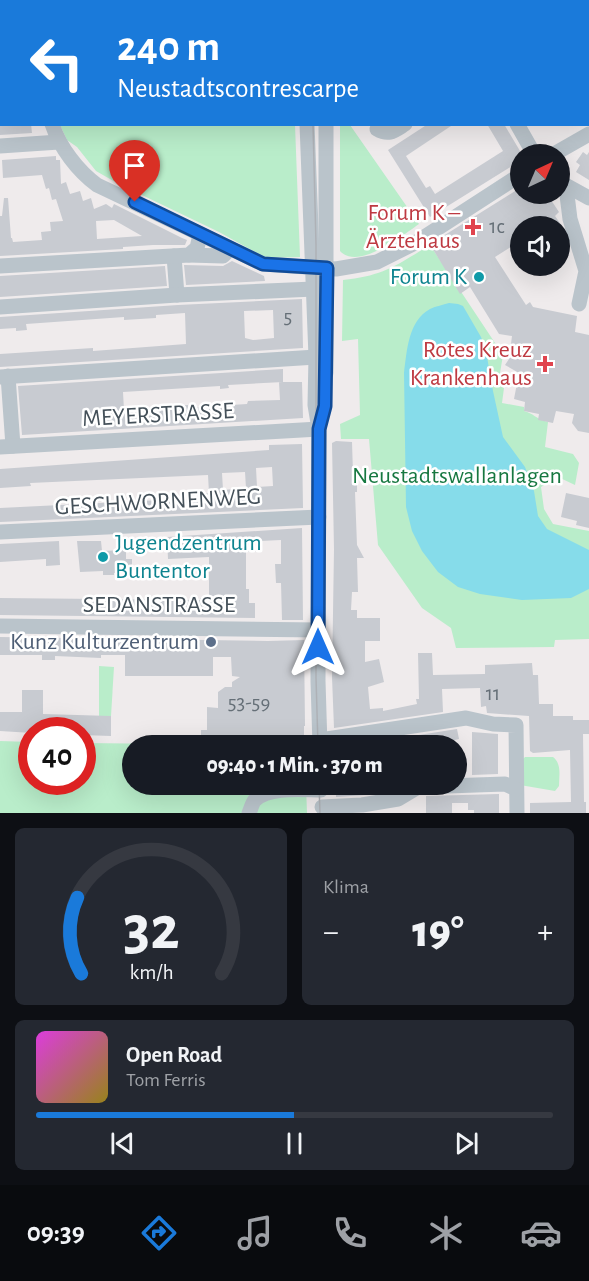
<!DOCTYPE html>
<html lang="de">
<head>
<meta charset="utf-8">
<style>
	body { margin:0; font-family:"Alegreya Sans",sans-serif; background:#242831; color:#f1f3f6; height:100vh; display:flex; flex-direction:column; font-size:22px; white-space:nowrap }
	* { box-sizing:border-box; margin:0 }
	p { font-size:20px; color:#9ea1a6 }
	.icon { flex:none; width:33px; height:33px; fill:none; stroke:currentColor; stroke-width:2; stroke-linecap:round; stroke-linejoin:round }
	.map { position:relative; height:813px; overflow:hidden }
	.side { display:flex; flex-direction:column; gap:15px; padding:15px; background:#0d0f14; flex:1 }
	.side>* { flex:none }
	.banner { position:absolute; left:0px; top:0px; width:590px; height:126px; box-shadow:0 6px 24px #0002; background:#1a7ada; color:#fff; overflow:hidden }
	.needle { width:39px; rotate:44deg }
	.buttons { position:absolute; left:510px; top:144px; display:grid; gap:12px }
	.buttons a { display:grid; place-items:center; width:60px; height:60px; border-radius:50%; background:#171b24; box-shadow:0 6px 24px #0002; font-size:30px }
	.speed { position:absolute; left:18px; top:717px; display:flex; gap:12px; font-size:30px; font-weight:700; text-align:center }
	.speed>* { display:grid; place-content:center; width:78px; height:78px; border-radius:50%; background:#171b24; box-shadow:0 6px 24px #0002; line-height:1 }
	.speed .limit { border:9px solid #d22; background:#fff; color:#111 }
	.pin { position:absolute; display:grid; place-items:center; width:51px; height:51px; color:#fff; margin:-62px -26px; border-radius:50% 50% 50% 0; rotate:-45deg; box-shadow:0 0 6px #0007 }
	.pin .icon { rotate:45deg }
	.me { position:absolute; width:66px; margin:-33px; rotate:0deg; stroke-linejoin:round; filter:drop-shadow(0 0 4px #0008) }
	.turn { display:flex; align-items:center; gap:21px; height:126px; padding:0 18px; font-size:27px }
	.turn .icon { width:78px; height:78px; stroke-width:2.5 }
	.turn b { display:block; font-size:42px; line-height:51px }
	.big { font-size:45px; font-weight:800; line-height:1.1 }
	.side .card { flex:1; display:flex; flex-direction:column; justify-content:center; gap:9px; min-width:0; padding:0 21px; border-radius:9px; background:#242831 }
	.side .dial { align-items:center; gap:0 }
	.dial svg { height:156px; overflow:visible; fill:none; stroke:#363941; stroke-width:7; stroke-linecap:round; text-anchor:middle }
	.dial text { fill:#f1f3f6; stroke:none }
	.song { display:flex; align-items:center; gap:18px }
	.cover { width:72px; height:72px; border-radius:9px; background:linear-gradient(135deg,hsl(300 70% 55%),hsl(50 70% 35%)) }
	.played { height:6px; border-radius:3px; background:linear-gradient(90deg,#1a7ada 50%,#363941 50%) }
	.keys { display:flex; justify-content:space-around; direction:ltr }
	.heat { display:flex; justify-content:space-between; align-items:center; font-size:33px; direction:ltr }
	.side .tiles { flex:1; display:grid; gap:15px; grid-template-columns:1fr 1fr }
	.card:last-child { grid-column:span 2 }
	.trip { position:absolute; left:122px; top:735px; width:345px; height:60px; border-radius:30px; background:#171b24; box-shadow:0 6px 24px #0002; font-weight:800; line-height:60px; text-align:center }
	.tabs { display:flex; height:96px; justify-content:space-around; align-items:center; background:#090b0e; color:#9ea1a6 }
	.tabs .icon { width:42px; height:42px }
	.tabs .on { color:#1a7ada }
	.tabs b { font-size:27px; color:#f1f3f6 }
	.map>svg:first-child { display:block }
	.green { fill:#b9edca }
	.water { fill:#86dcea }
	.building { fill:#c8cbd1; fill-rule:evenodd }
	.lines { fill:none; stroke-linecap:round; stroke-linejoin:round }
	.minor { stroke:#bac4cb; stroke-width:15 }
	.major { stroke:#abbdcb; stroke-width:18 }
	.tram { stroke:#aeb1b6; stroke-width:1.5 }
	.route-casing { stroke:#114b97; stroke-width:15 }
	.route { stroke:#1a73e8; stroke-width:10 }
	.health-dot { fill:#e0444e; stroke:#fff; stroke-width:2 }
	.culture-dot { fill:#0f9aa8; stroke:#fff; stroke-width:2 }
	.service-dot { fill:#5c6f8a; stroke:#fff; stroke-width:2 }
	.labels { text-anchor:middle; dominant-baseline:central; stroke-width:5; stroke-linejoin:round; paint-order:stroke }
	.number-label { font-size:21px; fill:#656f77 }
	.health-label { font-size:24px; fill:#be3a42; stroke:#fff; text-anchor:end }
	.culture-label { font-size:24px; fill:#0d838f; stroke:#fff; text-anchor:end }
	.street-label { font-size:24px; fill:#445059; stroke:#fff }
	.park-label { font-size:24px; fill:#177841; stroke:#fff }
	.service-label { font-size:24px; fill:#4e5e75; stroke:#fff; text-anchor:end }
</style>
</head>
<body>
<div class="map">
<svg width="589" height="813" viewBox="0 0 589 813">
	<rect width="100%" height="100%" fill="#efebec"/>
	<g class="green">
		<path d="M60,125H295L300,257L266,258L219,232L117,183L96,171L77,147L67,140Z"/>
		<path d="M340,125H350L419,224C403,235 358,271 340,251Z"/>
		<path d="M430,245L503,355L500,373L507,375L506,378L502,377L500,386L504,388L502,403L524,407V411C533,413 536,419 548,422L545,447L573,454L579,463L575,485L558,477L541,487L544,509L553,524L589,531V639L555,640L554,647L456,648L451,628L422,608L378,545L369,439H341L340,424L360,415L358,339L342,341L343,280C383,276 397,265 430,245Z"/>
		<path d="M99,666L114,667L111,716H99Z"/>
		<path d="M0,741L31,742L32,782H82L83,743L175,744L132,746V784L306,785L307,813H0Z"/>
		<path d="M525,757H553C562,764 559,776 559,786L555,791L520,785L519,763Z"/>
	</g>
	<path class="water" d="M449,303L458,304L463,306L481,337L486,351L493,391L503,437L525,467L534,491L538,516L547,529L589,550V589L571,598L522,600L480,594L458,587L438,572L422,551L412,531L406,507L404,373C407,351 408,321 430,309C436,306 443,305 449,303Z"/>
	<g class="building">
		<path d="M0,124H31L32,133L0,135Z"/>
		<path d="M428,124H454L406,156L426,188L430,186L435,194L503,151L487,124H504L520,151V161L430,217L388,150Z"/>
		<path d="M583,152L587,155L589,152V180L576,172L580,165L576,162Z"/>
		<path d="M56,156V160H60L61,184L66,182L70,194L80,191L83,201L91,198L94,209L106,204L112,208L114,204L182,238L187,240L185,245H153L123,247V249L0,256V216H2L4,198H8L11,238H12L13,242L42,240L41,232L51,231L50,222L63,221L56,199L52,200L49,188L46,189L42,175L3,178L2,160ZM114,220L142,236L97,239L96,221Z"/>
		<path d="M520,188V194H547L559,212L555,216L562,226H520V241L495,257L526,305L530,302L533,307L577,316L575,332L589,335V433L578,431L572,423L574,414L556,411L553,423L538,420L539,414L524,411L525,402L514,399L519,373L505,365L509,359L512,336L499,334L470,287L460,294L431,246L441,240L440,238Z"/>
		<path d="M232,261L264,276L265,281L186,285L184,265L223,266Z"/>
		<path d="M165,266L167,286L0,297V276Z"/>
		<path d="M302,299L303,348L0,367V354L93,348V351L186,344L185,313L156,315V318L124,320V317L26,324L27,330L16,331V328L0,329V317L178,305ZM273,310L274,338L253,340L245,338L244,311Z"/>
		<path d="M283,369V382L228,385L229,388L220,389V386L123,392L124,410L126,412L173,409V406L188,405V408L231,405L247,404L248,401L280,400L279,382H302L303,418L22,435L18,386Z"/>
		<path d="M336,441L352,442L353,474H357V492H355L357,545L364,558H357L358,592H352L351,610H357V618H380V641H365V662L379,659L384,682L368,687L370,709L383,708V711L417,704L416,699H419L418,653H432L433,675L485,674V665L532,663L533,675H538L539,704H553V716H573V720H589V734H583L584,802H586V813H530V803L571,802L570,750L533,753L530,751L529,716L487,713L486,706L481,707L480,688L442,689L443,712L334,728L332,677L334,549L332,443Z"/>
		<path d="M302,444L303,508L0,522V508L201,498V493H209L208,475L30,483L31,486L0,488V469L269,450V445ZM272,467L273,486L257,487L256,468ZM245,472L246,488L223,490L222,473Z"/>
		<path d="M566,493L589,498V528L576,525L577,521L561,517Z"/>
		<path d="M302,528L303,620H282L281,583H276L275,564H281V540L260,541V551L246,552V589H249V603H255V618L0,615V598L200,600V598H209V557L168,559L167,537Z"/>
		<path d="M59,541L60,565L46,566V559L0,562V544Z"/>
		<path d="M77,541H101L102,551L126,550V559H132V570L123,571V573H114V575H103V571L80,572Z"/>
		<path d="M0,637L268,641L304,640L305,726H304V746L201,744V730H207V707L218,708V692L225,687H232V682L240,677L232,676L231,657H213V676H125V655H101V658L55,656V660H42V655H0Z"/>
		<path d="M22,690H43V714L111,716V736L82,735V730H32V733L0,731V712H22Z"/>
		<path d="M457,729L459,739L443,743L429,746H349Z"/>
		<path d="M472,732L498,734V774L472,775Z"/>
		<path d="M336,784H364L365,795L336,797Z"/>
		<path d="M499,794V813H474V810H468V803H452V813H426V796Z"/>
	</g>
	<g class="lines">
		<g class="minor">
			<path d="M443,0L444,2"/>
			<path d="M37,2V0"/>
			<path d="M305,2L306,0"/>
			<path d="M588,2L589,1"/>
			<path d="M0,69H2"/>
			<path d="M52,124C60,148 78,171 97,185L263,264L336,269L377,262L415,243L520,175"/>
			<path d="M307,124L316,357L315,405L319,429L318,681L320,746"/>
			<path d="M517,124L534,154"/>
			<path d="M377,129C389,136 394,131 405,124"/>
			<path d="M0,146L59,142"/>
			<path d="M554,154L589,134"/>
			<path d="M560,182L589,198"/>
			<path d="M566,187L570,219L586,271L579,304"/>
			<path d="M189,255L223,256L230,249"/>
			<path d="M174,256L177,295"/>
			<path d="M0,266L189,255L197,248L200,235"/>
			<path d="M0,307L177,295L314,289"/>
			<path d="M326,373V124"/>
			<path d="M8,376L13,446"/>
			<path d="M0,377L316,357"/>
			<path d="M0,447L319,429"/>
			<path d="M0,532L319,517"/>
			<path d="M0,626L319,630"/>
			<path d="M320,740L466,718L493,724L516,725L517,813"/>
			<path d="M322,807L362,805L398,799L418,787L505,784L516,789"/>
			<path d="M249,813C251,809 252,803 255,800C269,786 304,790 321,790"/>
		</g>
		<g class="major">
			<path d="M244,0L247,2"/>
			<path d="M427,2L430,0"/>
		</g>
		<g class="tram">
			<path d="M282,0L285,2"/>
			<path d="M297,0L299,2"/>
			<path d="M383,2L386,0"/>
			<path d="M396,2L400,0"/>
			<path d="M313,124L316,245V678L318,746"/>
			<path d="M319,784L320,813"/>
		</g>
	</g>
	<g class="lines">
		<defs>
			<path id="route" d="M135,202L263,264L327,268L325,406L319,429L318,647"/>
		</defs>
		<use href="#route" class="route-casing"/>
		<use href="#route" class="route"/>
	</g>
	<g class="health-dot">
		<path d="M470 218h6v6h6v6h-6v6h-6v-6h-6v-6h6z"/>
		<path d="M542 355h6v6h6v6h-6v6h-6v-6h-6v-6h6z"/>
	</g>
	<g class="culture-dot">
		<circle cx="479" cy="277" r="6"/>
		<circle cx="103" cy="557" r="6"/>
	</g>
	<circle class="service-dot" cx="211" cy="642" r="6"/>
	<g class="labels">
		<g class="number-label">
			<text x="497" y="226">1c</text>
			<text x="288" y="316">5</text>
			<text x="493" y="693">11</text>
			<text x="249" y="702">53-59</text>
		</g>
		<g class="health-label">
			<text x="460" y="213">Forum K –<tspan x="460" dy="28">Ärztehaus</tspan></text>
			<text x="532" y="350">Rotes Kreuz<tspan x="532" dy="28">Krankenhaus</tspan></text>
		</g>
		<g class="culture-label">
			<text x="467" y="277">Forum K</text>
			<text x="115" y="543" text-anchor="start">Jugendzentrum<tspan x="115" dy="28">Buntentor</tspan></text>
		</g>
		<g class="street-label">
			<text transform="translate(158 415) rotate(-3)">MEYERSTRASSE</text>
			<text transform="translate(158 502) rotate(-3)">GESCHWORNENWEG</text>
			<text x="159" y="605">SEDANSTRASSE</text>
		</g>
		<g class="park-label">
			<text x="457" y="476">Neustadtswallanlagen</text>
		</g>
		<g class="service-label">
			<text x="199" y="642">Kunz Kulturzentrum</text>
		</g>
	</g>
</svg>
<div class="buttons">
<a><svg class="needle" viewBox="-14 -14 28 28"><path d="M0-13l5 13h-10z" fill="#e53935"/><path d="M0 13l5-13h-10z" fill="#9ea1a6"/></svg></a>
<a><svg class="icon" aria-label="sound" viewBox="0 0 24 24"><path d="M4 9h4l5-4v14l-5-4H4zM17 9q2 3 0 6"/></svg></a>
</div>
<div class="speed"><div class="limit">40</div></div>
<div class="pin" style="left:135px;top:202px;background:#d93025"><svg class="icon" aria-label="arrive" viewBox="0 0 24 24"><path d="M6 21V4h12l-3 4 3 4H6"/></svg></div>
<svg class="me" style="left:318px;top:647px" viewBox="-20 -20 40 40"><path d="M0-17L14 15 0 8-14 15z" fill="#1a73e8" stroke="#fff" stroke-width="4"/></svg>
<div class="trip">09:40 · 1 Min. · 370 m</div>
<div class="banner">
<div class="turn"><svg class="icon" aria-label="left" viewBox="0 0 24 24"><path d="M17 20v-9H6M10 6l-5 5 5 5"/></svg><div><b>240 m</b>Neustadtscontrescarpe</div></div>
</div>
</div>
<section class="side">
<div class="tiles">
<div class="card dial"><svg viewBox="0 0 100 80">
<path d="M14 69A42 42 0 1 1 86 69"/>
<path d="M14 69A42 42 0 0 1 12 30" stroke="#1a7ada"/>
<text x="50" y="56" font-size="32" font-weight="700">32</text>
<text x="50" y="72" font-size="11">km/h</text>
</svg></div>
<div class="card"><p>Klima</p>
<div class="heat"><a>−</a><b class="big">19°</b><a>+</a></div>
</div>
<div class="card">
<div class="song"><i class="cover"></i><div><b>Open Road</b><p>Tom Ferris</p></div></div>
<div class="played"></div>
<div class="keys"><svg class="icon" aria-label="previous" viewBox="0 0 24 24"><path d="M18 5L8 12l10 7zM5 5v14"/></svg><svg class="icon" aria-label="pause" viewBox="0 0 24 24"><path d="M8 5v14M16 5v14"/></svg><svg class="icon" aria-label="next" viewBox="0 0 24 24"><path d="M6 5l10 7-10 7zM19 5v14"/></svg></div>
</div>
</div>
</section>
<nav class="tabs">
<b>09:39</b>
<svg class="icon on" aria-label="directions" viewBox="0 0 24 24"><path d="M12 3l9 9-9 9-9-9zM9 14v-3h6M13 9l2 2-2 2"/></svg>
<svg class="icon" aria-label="music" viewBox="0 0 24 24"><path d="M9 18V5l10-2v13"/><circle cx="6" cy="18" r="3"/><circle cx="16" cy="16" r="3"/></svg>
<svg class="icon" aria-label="phone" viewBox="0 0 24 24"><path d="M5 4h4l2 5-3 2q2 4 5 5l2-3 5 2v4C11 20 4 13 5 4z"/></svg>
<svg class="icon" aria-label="climate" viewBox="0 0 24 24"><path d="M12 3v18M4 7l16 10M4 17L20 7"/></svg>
<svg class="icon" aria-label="car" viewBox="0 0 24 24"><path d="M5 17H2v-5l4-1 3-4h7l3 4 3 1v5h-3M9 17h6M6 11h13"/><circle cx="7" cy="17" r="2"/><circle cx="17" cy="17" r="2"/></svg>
</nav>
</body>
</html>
